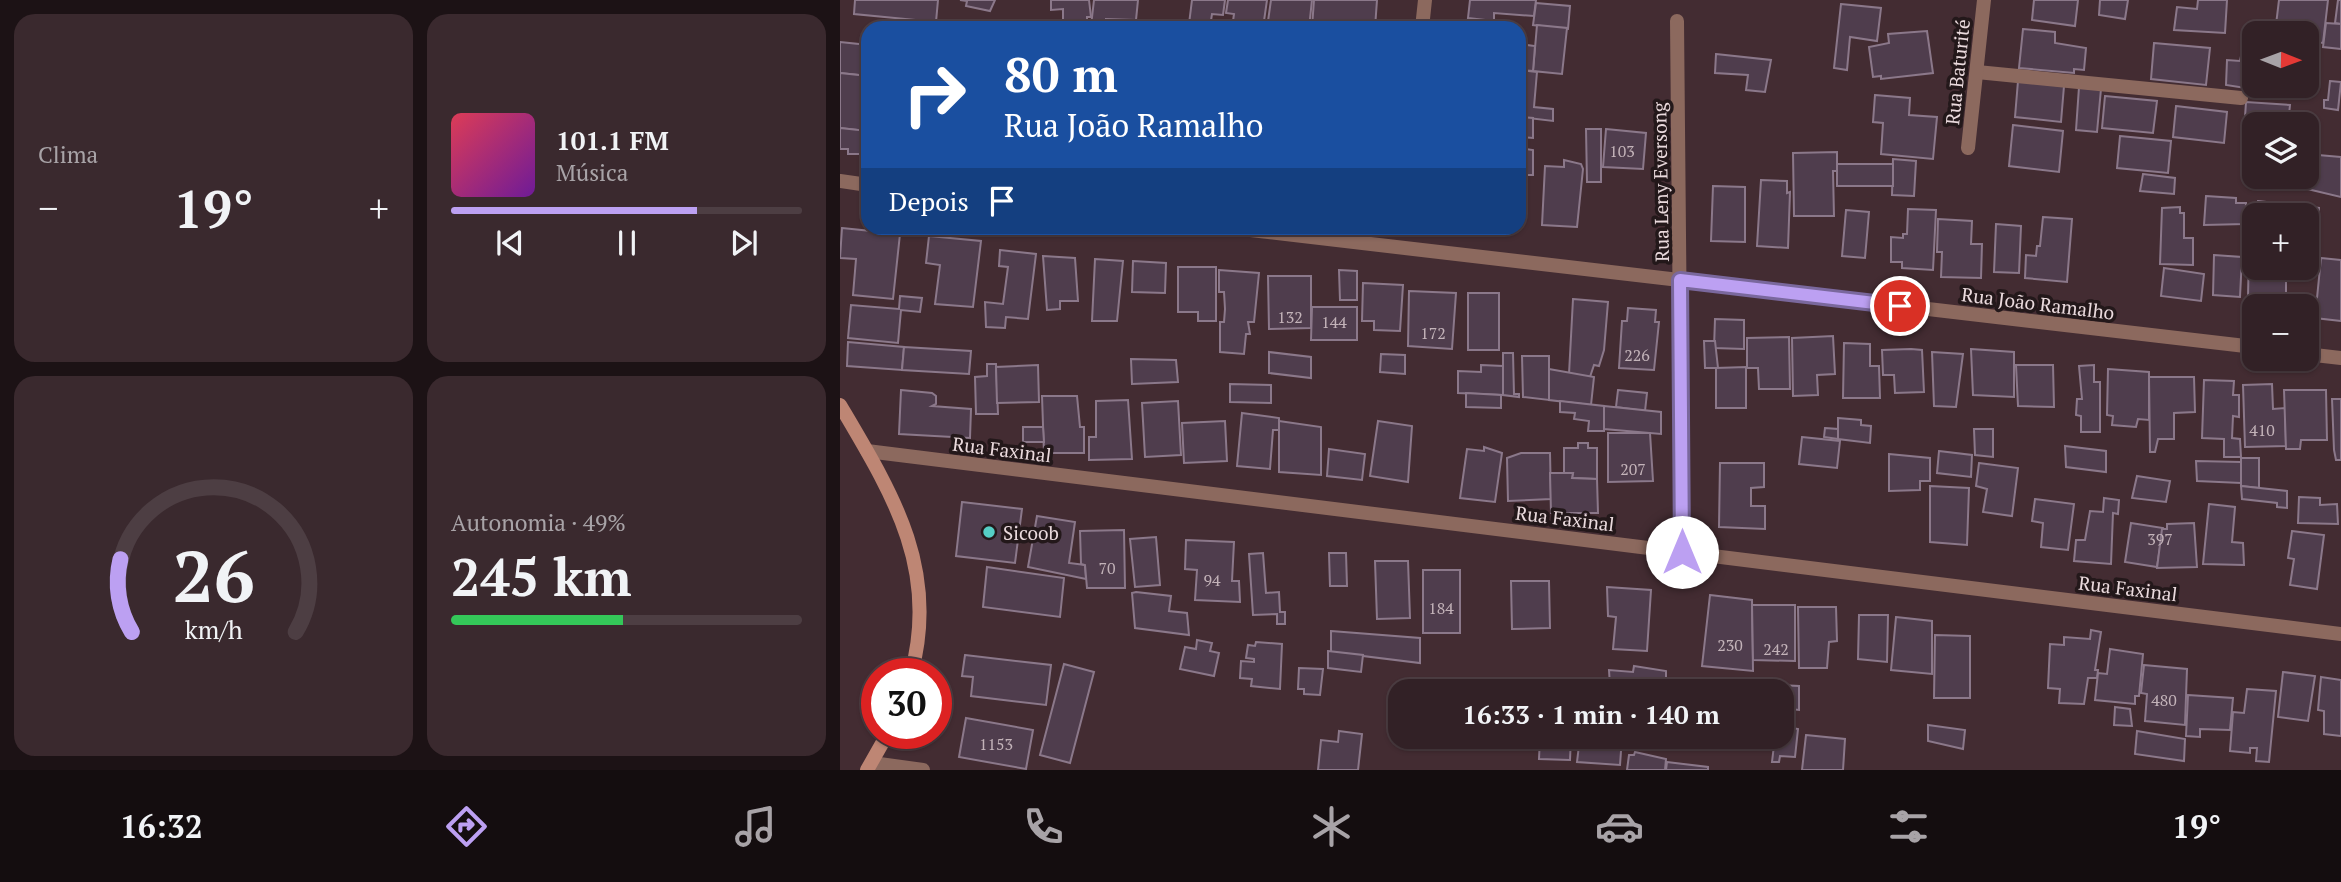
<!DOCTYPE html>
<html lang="pt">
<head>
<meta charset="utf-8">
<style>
	body { margin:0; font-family:"PT Serif",serif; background:#3a292e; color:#f1f3f6; height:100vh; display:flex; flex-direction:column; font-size:26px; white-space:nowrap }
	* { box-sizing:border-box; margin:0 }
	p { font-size:23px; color:#a8a3a7 }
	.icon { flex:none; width:38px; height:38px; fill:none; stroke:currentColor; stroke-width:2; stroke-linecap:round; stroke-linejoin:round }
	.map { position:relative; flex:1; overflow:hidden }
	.sheet { display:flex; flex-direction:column; gap:14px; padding:14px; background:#1c1215; width:840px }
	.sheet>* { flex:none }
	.top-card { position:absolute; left:21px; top:21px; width:665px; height:214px; border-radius:21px; box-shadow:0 2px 5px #0004,0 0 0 2px #4d3e43; background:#1a4fa0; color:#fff; overflow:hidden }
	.needle { width:46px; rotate:91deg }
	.buttons { position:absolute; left:1402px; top:21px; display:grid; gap:14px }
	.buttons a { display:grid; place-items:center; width:77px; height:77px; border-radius:14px; background:#322126; box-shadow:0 2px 5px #0004,0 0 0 2px #4d3e43; font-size:35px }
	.speed { position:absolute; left:21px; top:658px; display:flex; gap:14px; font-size:35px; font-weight:700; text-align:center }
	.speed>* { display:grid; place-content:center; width:91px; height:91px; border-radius:50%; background:#322126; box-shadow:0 2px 5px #0004,0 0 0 2px #4d3e43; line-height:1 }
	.speed .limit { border:10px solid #d22; background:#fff; color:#111 }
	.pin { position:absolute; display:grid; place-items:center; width:60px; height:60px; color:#fff; margin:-30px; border:4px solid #fff; border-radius:50%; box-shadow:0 2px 7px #0007 }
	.me { position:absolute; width:77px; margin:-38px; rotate:0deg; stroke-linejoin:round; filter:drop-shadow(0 0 5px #0008) }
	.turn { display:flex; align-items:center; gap:24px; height:147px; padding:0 28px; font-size:32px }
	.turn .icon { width:91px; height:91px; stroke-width:2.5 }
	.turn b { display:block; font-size:49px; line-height:60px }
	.then { display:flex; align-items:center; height:66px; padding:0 28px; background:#0003; gap:14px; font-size:26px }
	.big { font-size:52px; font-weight:800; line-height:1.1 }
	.sheet .card { flex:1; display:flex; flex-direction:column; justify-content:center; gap:10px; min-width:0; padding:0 24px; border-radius:21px; background:#3a292e }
	.sheet .dial { align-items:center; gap:0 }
	.dial svg { height:182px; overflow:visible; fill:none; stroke:#4d3e43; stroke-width:7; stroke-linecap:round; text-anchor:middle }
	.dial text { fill:#f1f3f6; stroke:none }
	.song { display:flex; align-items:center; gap:21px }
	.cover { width:84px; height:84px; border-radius:10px; background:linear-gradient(135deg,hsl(350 70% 55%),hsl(280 70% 35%)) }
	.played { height:7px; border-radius:4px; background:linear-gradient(90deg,#bca0f2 70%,#4d3e43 70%) }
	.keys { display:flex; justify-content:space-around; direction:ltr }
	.heat { display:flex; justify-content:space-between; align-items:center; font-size:38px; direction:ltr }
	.charge { height:10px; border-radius:5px; background:linear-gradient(90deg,#34c759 49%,#4d3e43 0) }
	.sheet .tiles { flex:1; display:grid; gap:14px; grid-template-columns:repeat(2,1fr) }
	.trip { position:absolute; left:548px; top:679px; width:406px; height:70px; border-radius:21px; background:#322126; box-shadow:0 2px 5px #0004,0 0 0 2px #4d3e43; font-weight:800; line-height:70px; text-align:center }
	.dock { display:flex; height:112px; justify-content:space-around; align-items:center; background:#140d0f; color:#a8a3a7 }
	.dock .icon { width:49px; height:49px }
	.dock .active { color:#bca0f2 }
	.dock b { font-size:32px; color:#f1f3f6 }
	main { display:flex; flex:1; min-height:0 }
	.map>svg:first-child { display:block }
	.building { fill:#4f3d4d; stroke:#8b788a; stroke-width:2 }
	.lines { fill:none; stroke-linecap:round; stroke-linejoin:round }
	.minor { stroke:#8c695e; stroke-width:14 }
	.tertiary { stroke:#8c695e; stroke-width:14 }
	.secondary { stroke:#be8674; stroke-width:14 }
	.route-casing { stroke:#7a689d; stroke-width:18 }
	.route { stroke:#bca0f2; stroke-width:12 }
	.poi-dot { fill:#55cec5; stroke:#23181a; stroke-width:2.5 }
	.labels { text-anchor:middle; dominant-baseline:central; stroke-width:7; stroke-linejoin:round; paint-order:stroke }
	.number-label { font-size:16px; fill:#c3b3b9 }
	.street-label { font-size:19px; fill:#eadadd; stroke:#23181a }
	.poi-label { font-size:19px; fill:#eadadd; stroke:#23181a; text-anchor:start }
</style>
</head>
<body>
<main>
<section class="sheet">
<div class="tiles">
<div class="card"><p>Clima</p>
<div class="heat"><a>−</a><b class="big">19°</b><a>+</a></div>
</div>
<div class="card">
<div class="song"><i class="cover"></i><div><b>101.1 FM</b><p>Música</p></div></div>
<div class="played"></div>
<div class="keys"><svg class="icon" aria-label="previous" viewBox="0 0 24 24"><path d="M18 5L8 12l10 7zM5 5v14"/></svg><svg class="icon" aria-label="pause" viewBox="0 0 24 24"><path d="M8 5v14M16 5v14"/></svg><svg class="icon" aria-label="next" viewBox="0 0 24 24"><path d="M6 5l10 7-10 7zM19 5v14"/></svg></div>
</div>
<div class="card dial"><svg viewBox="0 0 100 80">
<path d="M14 69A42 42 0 1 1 86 69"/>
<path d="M14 69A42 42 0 0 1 9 37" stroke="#bca0f2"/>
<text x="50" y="56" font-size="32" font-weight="700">26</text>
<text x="50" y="72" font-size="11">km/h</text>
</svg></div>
<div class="card"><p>Autonomia · 49%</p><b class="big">245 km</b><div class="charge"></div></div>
</div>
</section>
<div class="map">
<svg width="1501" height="770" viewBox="0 0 1501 770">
	<rect width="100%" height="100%" fill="#432c32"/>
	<g class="building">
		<path d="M15,0H98L96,22L14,14Z"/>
		<path d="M120,0H155L150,11L126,6L127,1Z"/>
		<path d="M211,0H249L251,17H247V28H223V9L211,10Z"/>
		<path d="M254,0H298L296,20L266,19V26H251Z"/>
		<path d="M352,0H385L383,15L372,14L370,27L349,24Z"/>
		<path d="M388,0H427L423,28H392L394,14L386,13Z"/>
		<path d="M431,0H472L469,28H427Z"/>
		<path d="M474,0H537L535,28L472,27Z"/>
		<path d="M630,0H696L694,16L654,13V21L628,18Z"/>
		<path d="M1194,0H1238L1235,26L1192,20Z"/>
		<path d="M1260,0H1288L1285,19L1259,15Z"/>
		<path d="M1358,0H1387L1385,33L1334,30L1337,7L1357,9Z"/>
		<path d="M1439,0H1488L1483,43L1466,41V33H1435Z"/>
		<path d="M1498,0H1501V24L1495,23Z"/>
		<path d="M696,3L730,6L728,29L693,25Z"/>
		<path d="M1001,4L1041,8L1037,41L1010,37L1007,70L994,68Z"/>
		<path d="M1486,23L1501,24V49L1483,47Z"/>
		<path d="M697,25L727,28L722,74L693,71Z"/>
		<path d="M1183,29L1215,32V43L1246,48L1244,70L1234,69V73L1179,68Z"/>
		<path d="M1087,31L1093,73L1041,79V76L1033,77L1029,47L1049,43L1048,34Z"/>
		<path d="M0,42L28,45V76L0,73Z"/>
		<path d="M1314,43L1370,48L1366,85L1311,79Z"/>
		<path d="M679,44L695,46L693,71L679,70Z"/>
		<path d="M876,54L931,60L925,92L906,90L908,75L875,73Z"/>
		<path d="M1401,56L1414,57V86H1425V91L1386,85L1387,60L1400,61Z"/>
		<path d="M679,70L697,72L694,107L713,109V121L679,117Z"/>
		<path d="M0,73L28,76L27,131L0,128Z"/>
		<path d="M1178,81L1224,86L1221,122L1175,117Z"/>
		<path d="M1490,81L1501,82L1498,110L1484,108V100H1488Z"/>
		<path d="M1239,87L1261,89L1257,132L1236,130Z"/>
		<path d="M1035,95L1070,98L1069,115L1097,117L1093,159L1041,154L1043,123L1033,122Z"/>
		<path d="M1265,96L1317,101L1313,133L1262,128Z"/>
		<path d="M1406,102L1450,105L1448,124H1414V148L1403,147Z"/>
		<path d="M1336,106L1387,112L1384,143L1333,137Z"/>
		<path d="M679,117L693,118V138L679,137Z"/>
		<path d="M28,124V154H8V149H0V128L27,131Z"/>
		<path d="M1173,125L1223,131L1219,172L1169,166Z"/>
		<path d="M746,129H761V182H747Z"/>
		<path d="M766,129L806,133L803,169L763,167Z"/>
		<path d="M1280,136L1331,141L1328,173L1277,168Z"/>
		<path d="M679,148L693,150V175H687L684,221L679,220Z"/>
		<path d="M997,152V171H993L994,216H954L953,153Z"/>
		<path d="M1478,155L1501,157V197L1463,188L1467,165L1477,166Z"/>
		<path d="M1053,159L1076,161L1074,196L1052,195Z"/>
		<path d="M724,160L741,164L743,169L737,227L702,225L705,166L724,167Z"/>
		<rect x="997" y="164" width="56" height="22"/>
		<path d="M1303,174L1335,178L1334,194L1300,191Z"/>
		<path d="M921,180L947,181V193L950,192L948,248L917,246Z"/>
		<path d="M873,186L905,187V242L871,241Z"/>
		<path d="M1366,196L1396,198V203H1406L1405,224L1364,225Z"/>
		<path d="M1418,201L1479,208L1477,241L1466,240V215H1416Z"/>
		<path d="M1340,207V213H1344V238H1353V265L1320,264L1322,208Z"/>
		<path d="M1068,209L1096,210L1093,270L1062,268V262H1051V237L1063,238V234H1067Z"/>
		<path d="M1006,210L1029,212L1025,258L1002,256Z"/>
		<path d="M1203,217L1232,219L1227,282L1185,278L1186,255L1196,256L1197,246H1200Z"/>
		<path d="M1098,219L1132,221L1131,244H1142L1141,278L1101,277L1102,252H1097Z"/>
		<path d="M1156,224L1181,226L1179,273L1154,272Z"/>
		<path d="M2,228L60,234L53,299L13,295L16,259L0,258Z"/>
		<path d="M89,236L141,241L133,307L95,304L100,265L86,263Z"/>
		<path d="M160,250L196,254L188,319L166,317L165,328L146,327L145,302L163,304L168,267L159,266Z"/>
		<path d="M1409,250H1414V268H1446V300L1408,297Z"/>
		<path d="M1374,255L1402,257L1400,297L1373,295Z"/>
		<path d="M203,256L235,258L238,301H220V309L207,310Z"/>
		<path d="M1481,258L1501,260V321L1475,318Z"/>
		<path d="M255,259L283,261L277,321H252Z"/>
		<path d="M293,261L326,263L325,293L292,292Z"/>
		<path d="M338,267H376V321H358V312H338Z"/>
		<path d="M1324,268L1364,274L1361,301L1321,296Z"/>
		<path d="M379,270L419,273L414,322H408L410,334H406L404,354L380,352V322H384L385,309L384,292H379Z"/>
		<path d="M499,270L517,271V300H500Z"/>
		<path d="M428,276H471V328L429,329Z"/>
		<path d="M523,283L563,285L560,331L534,330V321H522Z"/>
		<path d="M569,291L616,293L612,349L568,346Z"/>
		<rect x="628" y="293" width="31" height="57"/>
		<path d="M60,296L82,298L80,312L61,310L58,343L8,338L11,305L59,309Z"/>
		<path d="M733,299L768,302L764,350L759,366L754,365L750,377L729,374Z"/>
		<path d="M472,307H517V340H471Z"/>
		<path d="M788,308L816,310L815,322H819L814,370L779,368L782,321H787Z"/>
		<path d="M875,319L904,320V349L874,348Z"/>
		<path d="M993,336L995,374L977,375L978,395L953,396L952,338Z"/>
		<path d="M949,337L950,389H919L918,368H907V338Z"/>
		<path d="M864,341H875L878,368H865Z"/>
		<path d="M8,342L64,347L62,370L7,366Z"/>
		<path d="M1004,343L1030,344V366H1039L1040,398H1003Z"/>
		<path d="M64,347L131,351L129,374L62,370Z"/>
		<path d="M1071,349L1082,350L1084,392L1055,393L1054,375H1043L1042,350Z"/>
		<path d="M1131,349L1174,352V397L1133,395Z"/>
		<path d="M429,352L471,357V378L429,373Z"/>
		<path d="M1092,352L1123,354L1116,407L1094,406Z"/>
		<path d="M663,353H673L674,394H679V397L663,395Z"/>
		<path d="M541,354L565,355V374L540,372Z"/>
		<path d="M682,356H709V400L683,397Z"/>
		<path d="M291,359L336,360L338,382L292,384Z"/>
		<path d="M147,364H156L158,414H136L135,377L147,376Z"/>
		<path d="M198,365L199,402L157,403L156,367Z"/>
		<path d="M641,365L663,366V395L618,393V371L641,372Z"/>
		<path d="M1176,365H1213L1214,407L1178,406Z"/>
		<path d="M1254,365V382H1260V432H1241V416L1236,415L1237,399H1242L1239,366Z"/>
		<path d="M906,367V408H876V368Z"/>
		<path d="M709,369L754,377L751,405L709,400Z"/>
		<path d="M1268,369L1309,372V420L1298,419L1296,427L1272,425L1273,416L1267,415Z"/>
		<path d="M1309,377H1354L1355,412L1334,413V439H1318L1315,452H1310Z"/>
		<path d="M1364,380L1394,381L1393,395H1399V417L1393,416L1392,438L1400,439L1401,457H1384V439L1362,438Z"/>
		<path d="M390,384L431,385V403L390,402Z"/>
		<path d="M1432,384L1433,409L1445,408L1446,446L1405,447L1403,385Z"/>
		<path d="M61,390L92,393L96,396V404L92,406L131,409L130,438L59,434Z"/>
		<path d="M778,390L807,393L805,411L776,407Z"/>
		<path d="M1444,390H1486L1487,440H1461L1460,449H1446Z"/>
		<path d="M626,393L661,395V408L626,407Z"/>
		<path d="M202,396H237L240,427H244V453H204Z"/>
		<path d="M1492,399H1501V460H1496L1494,450Z"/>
		<path d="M288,400L292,459L249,460V437H256V401Z"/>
		<path d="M338,401L341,455L305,457L302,403Z"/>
		<path d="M720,401L764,406V431H748L749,421L734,419L735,413L720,412Z"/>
		<path d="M764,406L821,412V434L764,429Z"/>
		<path d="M402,413L439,418V430H433L430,469L397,466Z"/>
		<path d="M998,418L1021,420V425L1031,426L1030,443L998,439Z"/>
		<path d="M385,421L387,461L344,463L342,423Z"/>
		<path d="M439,421L481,427V475L439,472Z"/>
		<path d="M538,421L572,426L568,482L530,476Z"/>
		<path d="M183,427H203L204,442H183Z"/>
		<path d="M985,428L998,429V439L984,437Z"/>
		<path d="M1134,429H1153V457L1135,455Z"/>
		<path d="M768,433H810L813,481L768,482Z"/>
		<path d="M962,437L1000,441L997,468L959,464Z"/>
		<path d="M738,443H748V448H757V479L732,478L733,473H724V448H738Z"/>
		<path d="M1225,446L1266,451V472L1226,467Z"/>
		<path d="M644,447L662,453L655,502L620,498L627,449L644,451Z"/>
		<path d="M489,449L525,454L522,480L487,476Z"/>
		<path d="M1099,451L1132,455L1131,477L1097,473Z"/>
		<path d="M681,453H710L711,499L668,501L667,458Z"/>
		<path d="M1049,454L1090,458V481H1080V490L1049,491Z"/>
		<path d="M1401,458H1419V488L1401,486Z"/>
		<path d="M1356,461L1401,462V483L1357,481Z"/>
		<path d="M880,463H924V487L911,488V506H925V529L879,527Z"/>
		<path d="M1139,463L1178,468L1172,516L1143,512L1147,489L1136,486Z"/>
		<path d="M710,473H733L732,478L757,479L758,513H711Z"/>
		<path d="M1297,476L1330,481L1326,502L1292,498Z"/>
		<path d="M1090,486L1129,488L1127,545L1090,542Z"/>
		<path d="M1401,486L1447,491V508L1437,507V503L1402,499Z"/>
		<path d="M1459,497L1480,498V505L1497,504L1498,524L1458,523Z"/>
		<path d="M1264,498L1279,500L1278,514L1273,513L1271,564L1234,561L1236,540H1245L1250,511L1263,512Z"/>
		<path d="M1195,499L1234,504L1228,550L1201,547L1203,523L1192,521Z"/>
		<path d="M122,502L182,509L175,563L116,556Z"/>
		<path d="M1369,504L1395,507L1392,542L1403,543L1404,565L1363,564Z"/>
		<path d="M197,516L235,522L229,563L245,565L246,579L188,567Z"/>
		<path d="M1291,523L1323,528L1317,567L1285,562Z"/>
		<path d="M1354,523L1357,567L1317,568L1322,529H1327V524Z"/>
		<path d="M284,530L285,588H247L245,565L241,564L240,531Z"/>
		<path d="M1452,531L1484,535L1477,589L1450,585L1454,559L1448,558Z"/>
		<path d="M316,537L320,585L295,587L290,539Z"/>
		<path d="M346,540L394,542L392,581H399L400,602L355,600L357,570L345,569Z"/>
		<path d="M423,553L426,593L439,592L440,612H445V624H437V614L413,615L409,554Z"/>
		<path d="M489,553H506L507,586H490Z"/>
		<path d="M535,561H568L570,618L537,619Z"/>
		<path d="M147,567L224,578L220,617L143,607Z"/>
		<rect x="583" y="570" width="37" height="63"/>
		<path d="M671,581H709L710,628L672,629Z"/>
		<path d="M767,587L811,590L807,651L773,649L776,617L768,616Z"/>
		<path d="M296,592L331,596L329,611L347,613L349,635L295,628L292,593Z"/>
		<path d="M870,595L912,600L913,671L862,666Z"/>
		<path d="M912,605H955V661L913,660Z"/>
		<path d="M958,607H996L997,641L989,642L987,668H959Z"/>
		<path d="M1019,615H1048L1047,662L1018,659Z"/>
		<path d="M1056,617L1092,621V674L1051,670Z"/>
		<path d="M1251,630L1261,632L1255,670H1258L1257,678H1248L1244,704L1219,703L1220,689L1208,688L1210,644L1224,645V637L1250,639Z"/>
		<path d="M491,631L580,638V663L491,652Z"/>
		<path d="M1095,635L1130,636V698H1094Z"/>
		<path d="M357,640L372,643L370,651L379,653L374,676L340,669L345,647L356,649Z"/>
		<path d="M416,642L442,644L440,689L411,686L412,679L400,678L401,661L414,662V659L406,658L408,645L415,646Z"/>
		<path d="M1270,649L1303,654L1299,696H1295V704L1255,700L1258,673L1267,674Z"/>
		<path d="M488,651L523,655L521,672L488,668Z"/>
		<path d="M125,655L211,665L206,705L131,696L133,677L122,676Z"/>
		<path d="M224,664L254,672L230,763L200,755Z"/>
		<path d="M1304,665L1347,669L1345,725L1305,721L1307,694L1301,693Z"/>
		<path d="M794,666L826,671V691L770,686L769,670L793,672Z"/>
		<path d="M459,668L483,669L480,695L464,694V689H458Z"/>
		<path d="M1443,672L1475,676L1468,721L1438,717Z"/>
		<path d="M1481,677L1501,680V736L1484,734V711L1478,710Z"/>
		<path d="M913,684L959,686V710L942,708V691H913Z"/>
		<path d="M1407,689L1436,691L1429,762L1416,761L1417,748H1410V753L1390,751L1393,712L1404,713Z"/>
		<path d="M1348,695L1393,698L1390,730L1360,729V737L1346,736Z"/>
		<path d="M1275,707L1290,709L1292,726L1274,725Z"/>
		<path d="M126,718L193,730L186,769L119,757Z"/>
		<path d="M1088,725L1125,730L1123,749L1088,741Z"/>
		<path d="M942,726L958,729L955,757L940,756L939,762H932L935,737H942Z"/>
		<path d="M499,731L522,734L518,770H478L481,740L498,742Z"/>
		<path d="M1297,731L1345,739L1344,761L1295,754Z"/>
		<path d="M966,735L1005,739L1003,770H962Z"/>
		<path d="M700,737H731L730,760L699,759Z"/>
		<path d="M740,737H782L780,765L737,762Z"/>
		<path d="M795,752L826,759L825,770H787L789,755H794Z"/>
		<path d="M827,762L868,767V770H826Z"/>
	</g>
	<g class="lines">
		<g class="minor">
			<path d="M837,21L842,552"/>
			<path d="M582,28L585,0"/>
			<path d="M1137,72L1401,98"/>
			<path d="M1128,148L1144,0"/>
			<path d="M27,451L1501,634"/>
			<path d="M32,763L83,770"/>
		</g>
		<g class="tertiary">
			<path d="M0,181L28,185"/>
			<path d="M393,228L1414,347"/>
			<path d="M1466,354L1501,358"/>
		</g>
		<g class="secondary">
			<path d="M0,405C52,493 100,569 71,674"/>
			<path d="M27,770L48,733"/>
		</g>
	</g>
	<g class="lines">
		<defs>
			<path id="route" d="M842,552L840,280L1060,306"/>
		</defs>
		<use href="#route" class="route-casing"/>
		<use href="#route" class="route"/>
	</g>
	<circle class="poi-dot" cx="149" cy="532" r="7"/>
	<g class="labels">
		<g class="number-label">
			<text x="782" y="151">103</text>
			<text x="450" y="317">132</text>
			<text x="494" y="322">144</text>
			<text x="593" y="333">172</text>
			<text x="797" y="355">226</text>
			<text x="1422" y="430">410</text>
			<text x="793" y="469">207</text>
			<text x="1320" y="539">397</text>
			<text x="267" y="568">70</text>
			<text x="372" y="580">94</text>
			<text x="601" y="608">184</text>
			<text x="890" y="645">230</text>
			<text x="936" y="649">242</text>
			<text x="1324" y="700">480</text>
			<text x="156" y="744">1153</text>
		</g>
		<g class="street-label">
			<text transform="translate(1117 72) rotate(-84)">Rua Baturité</text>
			<text transform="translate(820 182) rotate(-91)">Rua Leny Eversong</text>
			<text transform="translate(1198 303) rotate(7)">Rua João Ramalho</text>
			<text transform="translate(162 449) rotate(7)">Rua Faxinal</text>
			<text transform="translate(725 518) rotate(7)">Rua Faxinal</text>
			<text transform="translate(1288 588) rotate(7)">Rua Faxinal</text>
		</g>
		<g class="poi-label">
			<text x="163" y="532">Sicoob</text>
		</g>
	</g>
</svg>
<div class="buttons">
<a><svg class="needle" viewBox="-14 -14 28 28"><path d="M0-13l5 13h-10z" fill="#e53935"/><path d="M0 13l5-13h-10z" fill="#a8a3a7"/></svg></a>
<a><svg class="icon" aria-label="layers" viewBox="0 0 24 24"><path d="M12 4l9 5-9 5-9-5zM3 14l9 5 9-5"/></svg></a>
<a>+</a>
<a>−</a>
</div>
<div class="speed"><div class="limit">30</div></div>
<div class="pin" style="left:1060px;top:306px;background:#d93025"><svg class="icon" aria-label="arrive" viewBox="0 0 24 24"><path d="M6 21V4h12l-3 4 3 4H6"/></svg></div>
<svg class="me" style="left:842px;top:552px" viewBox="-20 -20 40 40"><circle r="19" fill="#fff"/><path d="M0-13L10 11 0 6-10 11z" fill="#bca0f2"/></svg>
<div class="trip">16:33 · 1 min · 140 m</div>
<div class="top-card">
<div class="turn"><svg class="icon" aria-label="right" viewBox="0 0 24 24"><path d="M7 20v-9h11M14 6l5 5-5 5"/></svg><div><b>80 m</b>Rua João Ramalho</div></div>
<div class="then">Depois<svg class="icon" aria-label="arrive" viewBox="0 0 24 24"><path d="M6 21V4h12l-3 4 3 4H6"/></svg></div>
</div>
</div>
</main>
<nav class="dock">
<b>16:32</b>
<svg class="icon active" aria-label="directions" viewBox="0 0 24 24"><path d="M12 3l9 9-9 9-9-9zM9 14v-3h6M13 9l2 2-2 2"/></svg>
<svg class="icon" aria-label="music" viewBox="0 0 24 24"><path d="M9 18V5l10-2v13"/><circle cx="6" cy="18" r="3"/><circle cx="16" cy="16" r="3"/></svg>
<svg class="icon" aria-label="phone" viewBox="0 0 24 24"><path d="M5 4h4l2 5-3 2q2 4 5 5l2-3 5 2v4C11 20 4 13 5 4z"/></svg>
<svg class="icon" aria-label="climate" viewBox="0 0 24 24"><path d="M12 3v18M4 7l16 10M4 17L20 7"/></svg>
<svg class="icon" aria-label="car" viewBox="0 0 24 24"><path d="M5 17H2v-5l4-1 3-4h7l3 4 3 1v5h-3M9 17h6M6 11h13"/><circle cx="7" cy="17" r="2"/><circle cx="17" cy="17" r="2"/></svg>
<svg class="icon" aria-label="filters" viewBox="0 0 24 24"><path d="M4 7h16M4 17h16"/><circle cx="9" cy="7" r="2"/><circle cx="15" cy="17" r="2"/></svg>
<b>19°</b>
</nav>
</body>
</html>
